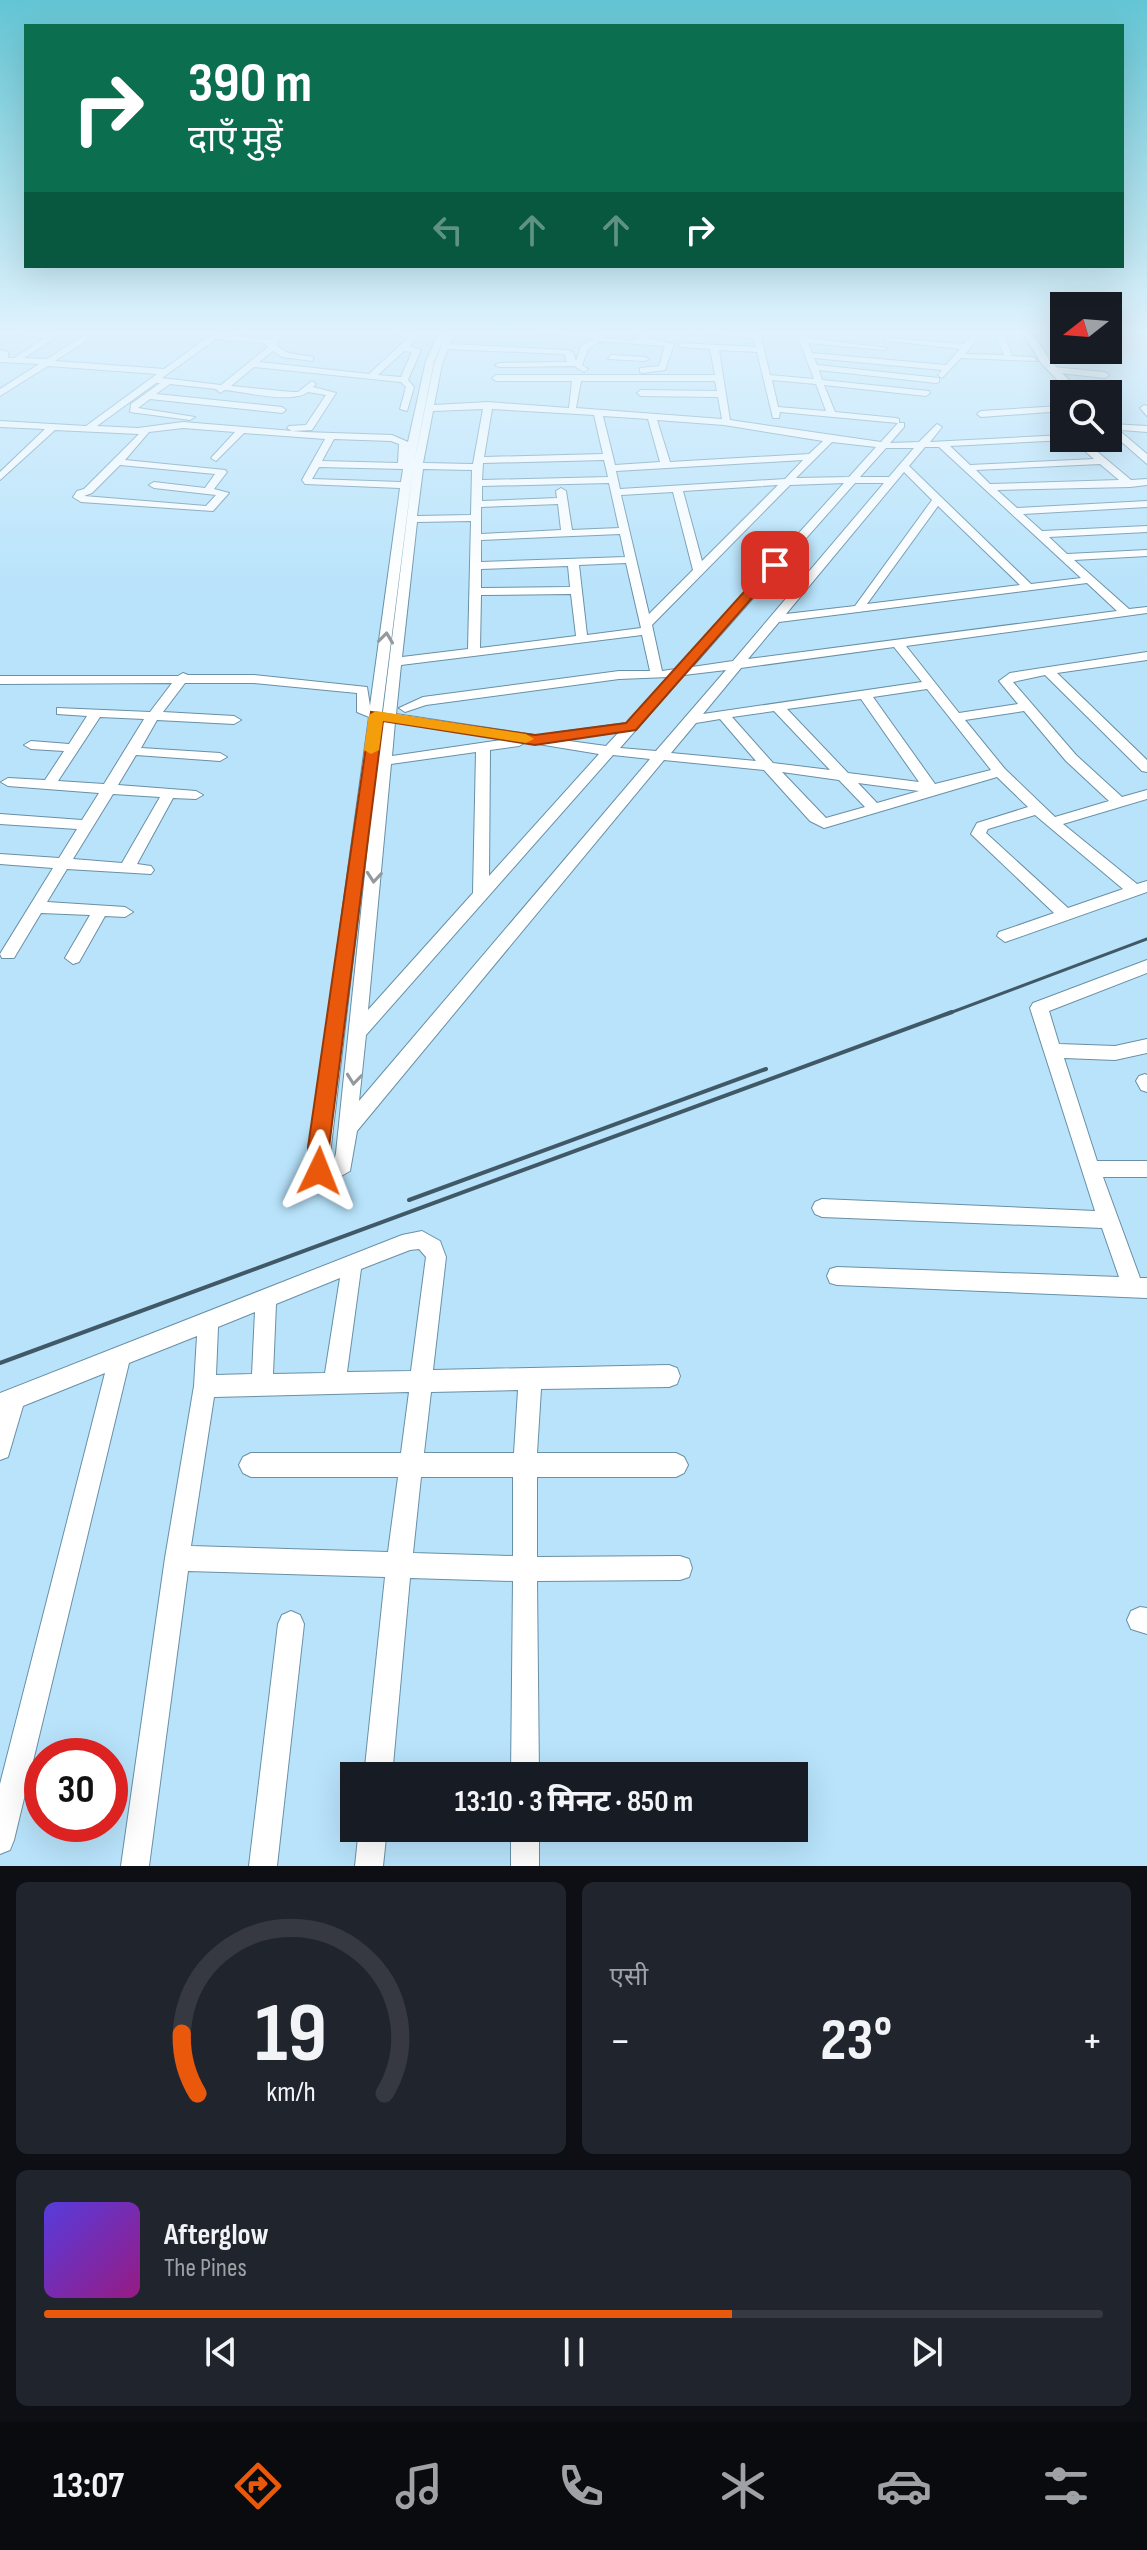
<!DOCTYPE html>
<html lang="hi">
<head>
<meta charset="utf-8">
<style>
	body { margin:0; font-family:"Sofia Sans Condensed","Noto Sans Devanagari",sans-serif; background:#20242c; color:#f1f3f6; height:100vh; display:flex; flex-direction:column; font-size:30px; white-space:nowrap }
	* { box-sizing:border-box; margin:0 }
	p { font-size:26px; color:#9ea1a6 }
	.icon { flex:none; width:44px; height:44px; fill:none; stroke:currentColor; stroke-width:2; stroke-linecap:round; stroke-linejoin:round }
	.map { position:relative; height:1866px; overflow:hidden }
	.panel { display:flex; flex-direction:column; gap:16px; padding:16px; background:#0d0f14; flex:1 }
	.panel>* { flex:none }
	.banner { position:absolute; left:24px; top:24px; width:1100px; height:244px; border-radius:0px; box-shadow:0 8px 32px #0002; background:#0b6e4f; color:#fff; overflow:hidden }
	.needle { width:52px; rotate:253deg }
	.buttons { position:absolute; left:1050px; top:292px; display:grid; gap:16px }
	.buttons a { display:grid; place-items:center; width:72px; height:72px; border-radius:0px; background:#171b24; box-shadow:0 8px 32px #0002; font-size:40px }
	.speed { position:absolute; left:24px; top:1738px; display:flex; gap:16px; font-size:40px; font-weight:700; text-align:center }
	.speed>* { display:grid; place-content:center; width:104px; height:104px; border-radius:50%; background:#171b24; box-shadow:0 8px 32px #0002; line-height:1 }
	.speed .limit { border:12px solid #d22; background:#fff; color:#111 }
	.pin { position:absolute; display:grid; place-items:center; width:68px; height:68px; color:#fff; margin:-34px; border-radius:16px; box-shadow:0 4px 12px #0006 }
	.me { position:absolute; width:88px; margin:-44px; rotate:2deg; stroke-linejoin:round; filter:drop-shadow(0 0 6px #0008) }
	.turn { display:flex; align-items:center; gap:28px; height:168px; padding:0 32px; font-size:36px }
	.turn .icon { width:104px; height:104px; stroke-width:2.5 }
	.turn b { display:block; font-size:56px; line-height:68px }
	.lanes { display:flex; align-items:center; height:76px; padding:0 32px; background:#0003; justify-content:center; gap:40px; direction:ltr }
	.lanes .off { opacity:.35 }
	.big { font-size:60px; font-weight:700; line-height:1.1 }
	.panel .widget { flex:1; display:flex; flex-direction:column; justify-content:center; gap:12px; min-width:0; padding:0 28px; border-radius:12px; background:#20242c }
	.panel .dial { align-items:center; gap:0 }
	.dial svg { height:208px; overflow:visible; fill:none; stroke:#363941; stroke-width:7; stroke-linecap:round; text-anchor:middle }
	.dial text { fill:#f1f3f6; stroke:none }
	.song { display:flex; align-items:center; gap:24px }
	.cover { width:96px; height:96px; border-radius:12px; background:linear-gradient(135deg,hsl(250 70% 55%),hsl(310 70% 35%)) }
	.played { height:8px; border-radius:4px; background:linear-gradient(90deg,#ea580c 65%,#363941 65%) }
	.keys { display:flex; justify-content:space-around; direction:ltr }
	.heat { display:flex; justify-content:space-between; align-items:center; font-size:44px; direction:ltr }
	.panel .tiles { flex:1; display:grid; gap:16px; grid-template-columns:1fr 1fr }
	.widget:last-child { grid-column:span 2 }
	.trip { position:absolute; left:340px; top:1762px; width:468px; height:80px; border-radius:0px; background:#171b24; box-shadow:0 8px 32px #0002; font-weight:700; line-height:80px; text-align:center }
	.tab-bar { display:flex; height:128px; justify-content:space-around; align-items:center; background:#090b0e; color:#9ea1a6 }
	.tab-bar .icon { width:56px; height:56px }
	.tab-bar .on { color:#ea580c }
	.tab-bar b { font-size:36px; color:#f1f3f6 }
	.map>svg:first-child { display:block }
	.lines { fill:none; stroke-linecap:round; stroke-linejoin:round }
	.minor-casing { stroke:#6890a6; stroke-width:2 }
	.major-casing { stroke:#6890a6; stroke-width:2 }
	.minor { fill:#fff; fill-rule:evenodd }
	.major { fill:#fff; fill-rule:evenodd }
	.rail-far1 { stroke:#415966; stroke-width:3 }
	.rail { stroke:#415966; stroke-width:4 }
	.oneway { stroke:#939a9e }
	.route { fill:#ea580c; stroke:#983908; stroke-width:2 }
	.slow { fill:#f59e0b }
</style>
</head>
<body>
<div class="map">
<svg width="1147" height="1866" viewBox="0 0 1147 1866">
	<rect width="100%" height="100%" fill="#b8e3fb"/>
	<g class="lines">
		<defs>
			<g id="minor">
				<path d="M3,332L51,334L64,332L24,358L47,359L89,332H99L55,361L164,369L215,332L270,340L279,332H288L276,344C284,355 298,354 313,357V361L282,357L273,351L259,362L369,374L408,338L389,332L417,335V339L409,346L421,350L408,380L414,387L407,411L400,409L406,387L401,382L254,367L231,386L292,392H298L312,381L316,384L313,387L336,393L312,430L292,431L287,428L289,426L306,425L326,395L308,392C294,404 244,392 225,390L220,393L216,389L170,384L156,394L282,407L286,410L282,413L150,399L138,408L195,417L190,420L130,412L131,404L160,383H156L97,426L138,428L183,422L304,432L392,435L408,442L426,361L439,332H447L434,361L414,463L434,364L447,332H455L450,344L566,350L573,352L576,361L581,346L594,338L529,332L603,334L607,336L605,338L632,341L639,339L640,332H648L647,338L674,344L665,370L643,373L640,372V368L659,366L665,346L600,341L588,349L582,365L588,369L584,372L574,366L499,367L495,365L499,363L567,362L564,354L448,349L442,364L434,405L488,402L569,408L572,381H496L492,378L496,375H715L710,349L681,347L678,343L756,347L753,338L686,332H760L770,375L814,379L796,332H804L806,338L888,348L884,350L808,343L812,353L946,365L960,349L883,340L887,338L964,344L975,332H983L965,354L1004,355L995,332H1003L1012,356L1034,357L1037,361L961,358L942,378L938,375L942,370L814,358L817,365L939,378V382L936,383L819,370L822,380L929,391L930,393L926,396L824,385L835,412L896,418L899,419V423H904V427L890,443L919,442L937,424L942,427L930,442L1064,435V438H1069L1067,440L950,446L970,465L1094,459L1070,438H1081L1131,480L1147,479V485L1130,487L997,490L1017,508L1147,501V507L1023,514L1042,531L1147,526V532L1049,537L1067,554L1147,550V556L1074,560L1129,609L1147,607V613L906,646L959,713L1018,704L999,681L1010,673L1147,652V660L1057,673L1147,760V772L1142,771L1045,675L1013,682L1076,755L1122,797L1147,790V799L1063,824L1137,884L1147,881V892L1005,942L997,936L999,932L1054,913L971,834L977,823L1028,807L997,777L824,828L810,821L764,770L664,760L357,1131L350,1171L336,1179L312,1177L309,1171L310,1147L369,717L357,712V693L253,683H185L163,712L234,716L241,720L234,724L157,720L141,748L220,753L227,757L220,761L136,755L118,785L196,791L203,795L196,799L173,798L137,864L151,866L154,870L151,874L67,869L47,902L125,907L133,912L125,917L105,916L79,962L73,964L65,958L90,915L41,913L14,958H2L0,954L53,868L0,864V854L59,858L77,829L0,824V814L82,820L99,793L8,786L1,782L8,778L45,780L64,751L31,749L24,745L31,741L69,744L87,716L57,714V708L150,712L172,683L0,684V676H178L183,673L188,675H253L367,687L370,706L400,488L305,484L302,480L325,439L244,433L216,461L211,458L235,432L183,428L149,432L125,460L225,470L227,472L214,489L229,493L213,511L81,502L73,497L77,491L84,489L139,434L55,430L0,480V472L45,429L0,427V421L86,426L157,374L48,366L0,396V389L39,364L0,362V350L8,352V358H14L45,338ZM216,339L264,343L268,347L221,385L162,378ZM719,350L757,352L773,418H779L780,412L898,423L881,442L730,420ZM404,351L412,352L401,377L378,375ZM772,380L816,384L826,411L778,407ZM581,381H715L717,391L641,390L637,393L641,396L718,397L722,419L576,408ZM483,409L473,464L423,463L433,411ZM492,409L594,415L603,454L484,457ZM603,416L648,419L660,462L615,465ZM657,420L724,425L823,441L809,454L670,462ZM334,439L391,441L399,444L398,463L322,461ZM832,442L876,447L849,477L796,478ZM925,447H939L1081,578L1031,584L909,466ZM886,448H914L889,477H860ZM604,460L608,477L482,480L483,463ZM803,460L785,479L620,489L616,471ZM1100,464L1119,480L990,484L976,470ZM120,465L215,474L205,488L154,482L149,485L154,488L216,495L206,506L84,496L92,493ZM319,467L403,469L401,482L312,479ZM413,469L383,712H382ZM423,469L472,470L471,515L417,516ZM904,472L932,500L855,606L786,614ZM609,483L619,528L572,530L566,491L561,488L556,491L557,498L482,501V486ZM844,483L676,669L662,671L652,625L790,485ZM855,483H884L733,661L692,667ZM778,485L702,561L683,491ZM673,492L693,570L649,614L621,495ZM558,504L561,530L481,534V507ZM938,506L1020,585L867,604ZM471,521L468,649L402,657L417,522ZM620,534L625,557L481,562V540ZM626,563L641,628L587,635L579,565ZM568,566L570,587L481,588V569ZM1087,583L1117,611L748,659L779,622ZM571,594L576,636L480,648L481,595ZM642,635L650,671H619L423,697L399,708L405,712L426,705L619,679L668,677L627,723L553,733L547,737L396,714L401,665ZM894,647L922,682L703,714L741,668ZM726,670L656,751L620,748L684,675ZM927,689L991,770L935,784L873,697ZM861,699L919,782L848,773L787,709ZM774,711L830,770L773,763L732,717ZM1024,711L1066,761L1109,801L1055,817L1005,769L965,720ZM100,717L144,719L104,784L58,781ZM720,719L756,761L671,753L696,723ZM381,720L336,1153L334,1161L329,1163ZM395,722L508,739L392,756ZM619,732L606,746L562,740ZM526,742L599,754L489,876L490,750L519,746ZM476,752L473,893L368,1010L391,764ZM613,755L650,759L359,1101L366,1035ZM782,772L839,780L865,807L826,818ZM858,783L919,791L877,803ZM113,794L160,797L122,863L73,859ZM1035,815L1123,889L1068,908L986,833L988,829Z"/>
				<path d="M611,355L645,357L649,359L645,361L608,359Z"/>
				<path d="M1053,367L1105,372L1109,375L1105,378L1050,372L1049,370Z"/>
				<path d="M1144,405L1147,406V416L1140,408Z"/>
				<path d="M1060,406L1063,407V411L981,417L977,414L981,411Z"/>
				<path d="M1111,424L1147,426V432L1108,429V425Z"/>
				<path d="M1147,960V973L1049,1011L1059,1044L1115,1046L1147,1039V1053L1115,1060L1064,1058L1097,1161H1147V1177H1103L1140,1278H1147V1298L837,1285L830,1283L827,1276L830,1269L837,1267L1119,1277L1102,1228L822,1217L815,1214L812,1208L815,1202L822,1199L1095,1211L1030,1008L1033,1003Z"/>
				<path d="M1145,1074L1147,1075V1092L1141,1090L1136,1081L1139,1076Z"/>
				<path d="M422,1231L440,1241L446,1257L433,1370L669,1365L677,1368L680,1376L677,1384L669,1387L541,1389L537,1453H676L684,1457L688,1465L684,1473L676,1477H537V1557L680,1556L689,1559L692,1568L689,1577L680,1580L537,1581L539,1776H511L513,1581L410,1578L392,1776H364L385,1577L188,1571L149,1866H121L165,1558L194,1386L197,1336L129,1363L14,1840L10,1850L0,1854V1784L105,1373L23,1406L8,1457L0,1460V1393L402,1235ZM419,1249L426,1257L411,1371L347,1372L361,1269L410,1250ZM340,1278L325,1373L273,1374L276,1304ZM255,1312L252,1374L216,1375L218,1327ZM518,1390L514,1453H424L431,1392ZM409,1392L401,1453H251L243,1457L239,1465L243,1473L251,1477H398L388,1552L191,1546L214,1397ZM421,1477H513V1556L413,1553Z"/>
				<path d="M1140,1607L1147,1608V1634L1131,1629L1127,1620L1131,1611Z"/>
				<path d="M291,1611L300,1615L304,1624L277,1866H249L278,1624L282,1615Z"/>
				<path d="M359,1828H387L383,1866H355Z"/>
				<rect x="511" y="1828" width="28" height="38"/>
			</g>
			<g id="major">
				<path d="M1022,332H1032L1049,359L1082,394H1071L1041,363Z"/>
				<path d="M1108,421L1147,454V464L1108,430Z"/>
			</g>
		</defs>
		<use href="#minor" class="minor-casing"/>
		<use href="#major" class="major-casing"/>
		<use href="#minor" class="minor"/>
		<use href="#major" class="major"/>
		<path class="rail-far1" d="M947,1014L1147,939"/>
		<g class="rail">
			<path d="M409,1200L766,1069"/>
			<path d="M0,1363L952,1012"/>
		</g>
	</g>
	<defs><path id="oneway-chevron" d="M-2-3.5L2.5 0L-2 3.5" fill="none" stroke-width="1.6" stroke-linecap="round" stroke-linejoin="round" transform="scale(2)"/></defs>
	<g class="oneway">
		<use href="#oneway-chevron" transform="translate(386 638) rotate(-83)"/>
		<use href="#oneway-chevron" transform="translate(374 877) rotate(95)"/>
		<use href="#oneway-chevron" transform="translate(354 1079) rotate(96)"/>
	</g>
	<linearGradient id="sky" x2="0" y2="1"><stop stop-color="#63c5d4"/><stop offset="0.56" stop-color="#dff2fd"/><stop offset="1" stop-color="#dff2fd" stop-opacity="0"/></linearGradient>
	<rect width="1147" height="593" fill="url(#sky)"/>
	<path class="route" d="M771,562L781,565L636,730L535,745L383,721L329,1147L330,1171L327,1178L319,1180L311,1178L308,1171V1147L371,712L535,735L626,723Z"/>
	<path class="slow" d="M376,711L526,734L534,739L526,743L383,721L379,750L371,754L364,750L369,715Z"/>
</svg>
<div class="buttons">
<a><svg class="needle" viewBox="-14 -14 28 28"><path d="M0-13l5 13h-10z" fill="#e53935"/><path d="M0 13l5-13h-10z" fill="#9ea1a6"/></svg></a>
<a><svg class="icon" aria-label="search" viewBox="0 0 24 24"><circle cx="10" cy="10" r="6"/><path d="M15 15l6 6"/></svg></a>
</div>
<div class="speed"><div class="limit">30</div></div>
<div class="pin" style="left:775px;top:565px;background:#d93025"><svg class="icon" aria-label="arrive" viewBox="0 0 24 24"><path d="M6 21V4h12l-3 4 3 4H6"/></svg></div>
<svg class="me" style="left:319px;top:1171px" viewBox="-20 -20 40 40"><path d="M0-17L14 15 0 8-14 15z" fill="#ea580c" stroke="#fff" stroke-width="4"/></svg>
<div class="trip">13:10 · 3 मिनट · 850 m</div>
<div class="banner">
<div class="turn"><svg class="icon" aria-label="right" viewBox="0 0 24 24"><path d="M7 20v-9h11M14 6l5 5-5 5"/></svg><div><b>390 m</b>दाएँ मुड़ें</div></div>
<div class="lanes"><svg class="icon off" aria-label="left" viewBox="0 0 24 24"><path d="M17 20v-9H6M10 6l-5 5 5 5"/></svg><svg class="icon off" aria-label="ahead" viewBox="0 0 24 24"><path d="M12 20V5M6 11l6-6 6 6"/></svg><svg class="icon off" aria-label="ahead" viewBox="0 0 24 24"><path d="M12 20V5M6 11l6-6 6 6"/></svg><svg class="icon" aria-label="right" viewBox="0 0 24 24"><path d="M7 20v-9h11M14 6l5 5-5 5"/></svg></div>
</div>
</div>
<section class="panel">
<div class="tiles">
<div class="widget dial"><svg viewBox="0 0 100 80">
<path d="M14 69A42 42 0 1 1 86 69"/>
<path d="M14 69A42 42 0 0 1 8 46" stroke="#ea580c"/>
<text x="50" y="56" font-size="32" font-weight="700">19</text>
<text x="50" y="72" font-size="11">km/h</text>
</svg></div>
<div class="widget"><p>एसी</p>
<div class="heat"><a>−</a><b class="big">23°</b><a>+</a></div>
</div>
<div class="widget">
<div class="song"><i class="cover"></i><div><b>Afterglow</b><p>The Pines</p></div></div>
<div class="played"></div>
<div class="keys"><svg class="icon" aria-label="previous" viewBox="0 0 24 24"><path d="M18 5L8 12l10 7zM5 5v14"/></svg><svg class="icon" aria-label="pause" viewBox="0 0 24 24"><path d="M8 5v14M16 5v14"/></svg><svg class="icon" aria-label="next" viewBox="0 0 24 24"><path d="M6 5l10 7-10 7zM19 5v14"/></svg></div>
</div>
</div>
</section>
<nav class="tab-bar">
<b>13:07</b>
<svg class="icon on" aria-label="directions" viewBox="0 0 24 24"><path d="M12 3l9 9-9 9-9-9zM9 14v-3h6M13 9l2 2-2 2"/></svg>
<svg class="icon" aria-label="music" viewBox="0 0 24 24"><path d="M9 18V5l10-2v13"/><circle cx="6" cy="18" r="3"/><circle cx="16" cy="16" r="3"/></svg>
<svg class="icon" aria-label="phone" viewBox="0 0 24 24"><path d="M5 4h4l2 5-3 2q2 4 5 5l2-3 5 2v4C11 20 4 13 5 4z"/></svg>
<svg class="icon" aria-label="climate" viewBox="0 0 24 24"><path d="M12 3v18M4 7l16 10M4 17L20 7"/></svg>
<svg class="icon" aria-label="car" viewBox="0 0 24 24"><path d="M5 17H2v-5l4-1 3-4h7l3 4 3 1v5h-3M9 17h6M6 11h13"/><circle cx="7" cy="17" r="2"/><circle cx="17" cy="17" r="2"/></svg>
<svg class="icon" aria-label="filters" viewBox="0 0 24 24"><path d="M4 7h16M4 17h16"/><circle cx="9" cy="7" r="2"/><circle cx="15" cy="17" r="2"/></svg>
</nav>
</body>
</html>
